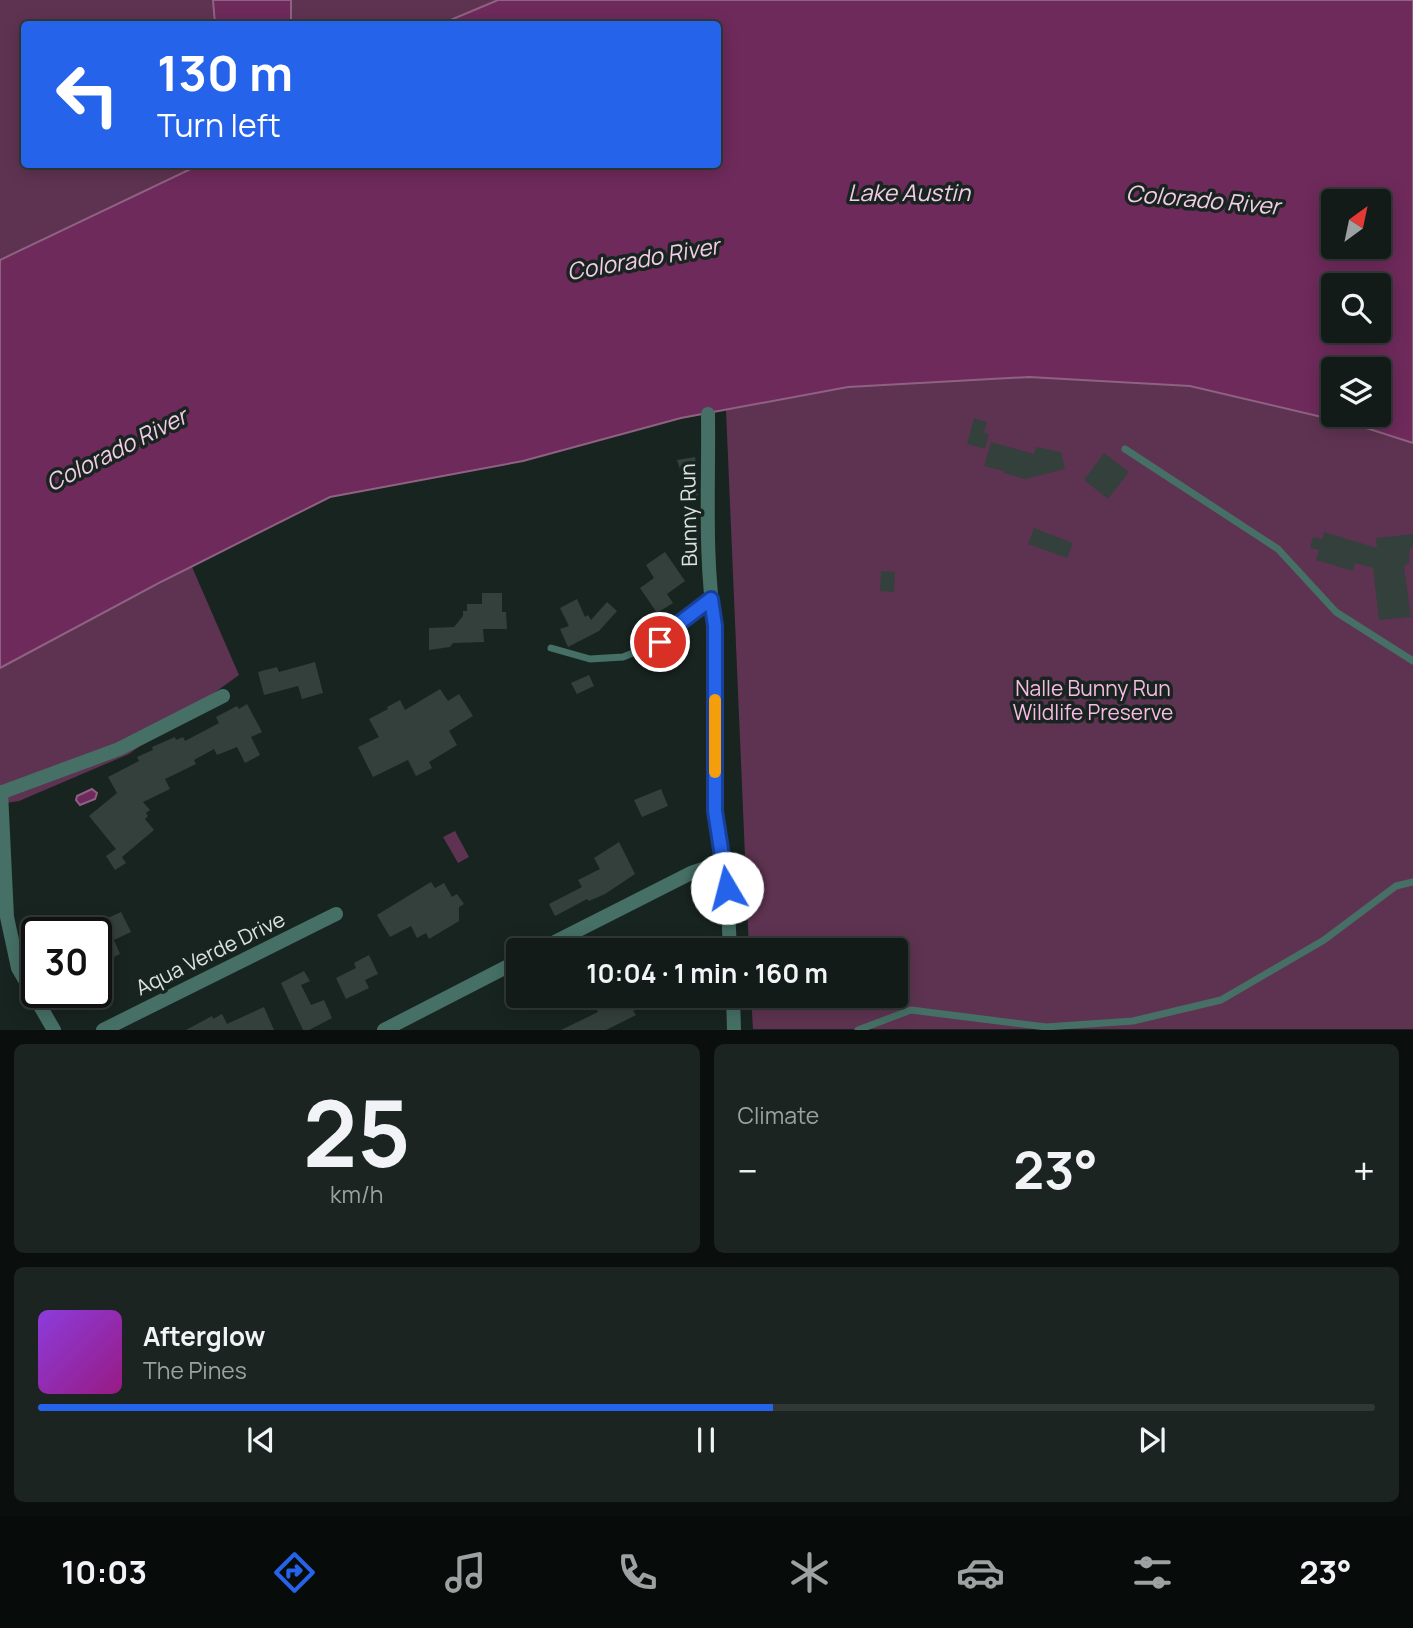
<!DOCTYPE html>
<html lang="en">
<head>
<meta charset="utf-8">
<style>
	body { margin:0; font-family:Manrope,sans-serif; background:#1b2421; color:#f1f3f6; height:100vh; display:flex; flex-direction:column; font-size:26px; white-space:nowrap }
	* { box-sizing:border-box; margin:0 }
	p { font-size:23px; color:#9ca1a2 }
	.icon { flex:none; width:38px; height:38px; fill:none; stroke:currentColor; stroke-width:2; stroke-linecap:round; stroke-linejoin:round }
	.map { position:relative; height:1030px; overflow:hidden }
	.details { display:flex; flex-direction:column; gap:14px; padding:14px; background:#0a0f0d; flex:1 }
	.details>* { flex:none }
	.hud { position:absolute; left:21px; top:21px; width:700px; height:147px; border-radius:7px; box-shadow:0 4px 18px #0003,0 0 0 2px #313937; background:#2563eb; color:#fff; overflow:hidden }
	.needle { width:46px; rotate:33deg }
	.tools { position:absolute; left:1321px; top:189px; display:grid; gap:14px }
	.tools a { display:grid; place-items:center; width:70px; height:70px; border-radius:7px; background:#121b18; box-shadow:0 4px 18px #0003,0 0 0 2px #313937; font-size:35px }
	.speed { position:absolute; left:21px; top:917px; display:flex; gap:14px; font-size:35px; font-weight:700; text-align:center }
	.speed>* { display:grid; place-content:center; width:91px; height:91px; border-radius:50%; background:#121b18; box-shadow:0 4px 18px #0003,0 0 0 2px #313937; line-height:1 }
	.speed .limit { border:4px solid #111; border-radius:10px; background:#fff; color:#111 }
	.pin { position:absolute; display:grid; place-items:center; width:60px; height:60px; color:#fff; margin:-30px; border:4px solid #fff; border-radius:50%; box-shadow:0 2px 7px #0007 }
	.me { position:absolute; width:77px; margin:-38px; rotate:352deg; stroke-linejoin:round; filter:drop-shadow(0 0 5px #0008) }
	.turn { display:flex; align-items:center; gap:24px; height:147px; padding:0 21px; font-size:32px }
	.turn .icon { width:91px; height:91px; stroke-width:2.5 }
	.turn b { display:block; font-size:49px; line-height:60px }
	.big { font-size:52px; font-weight:700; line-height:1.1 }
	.details .tile { flex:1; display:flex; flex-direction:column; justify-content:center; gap:10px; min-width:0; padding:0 24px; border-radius:10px; background:#1b2421 }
	.details .dial { align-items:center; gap:0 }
	.dial b { font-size:91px; line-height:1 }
	.song { display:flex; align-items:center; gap:21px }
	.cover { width:84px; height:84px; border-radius:10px; background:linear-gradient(135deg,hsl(270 70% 55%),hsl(310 70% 35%)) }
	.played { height:7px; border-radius:4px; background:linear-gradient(90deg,#2563eb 55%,#313937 55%) }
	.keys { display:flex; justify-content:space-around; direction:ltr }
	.heat { display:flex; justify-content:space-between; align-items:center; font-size:38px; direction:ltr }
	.details .tiles { flex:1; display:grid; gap:14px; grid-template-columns:1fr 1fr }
	.tile:last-child { grid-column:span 2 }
	.trip { position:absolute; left:506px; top:938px; width:402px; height:70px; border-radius:7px; background:#121b18; box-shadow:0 4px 18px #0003,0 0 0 2px #313937; font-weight:700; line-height:70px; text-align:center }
	.dock { display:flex; height:112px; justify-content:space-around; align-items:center; background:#070b0a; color:#9ca1a2 }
	.dock .icon { width:49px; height:49px }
	.dock .selected { color:#2563eb }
	.dock b { font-size:32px; color:#f1f3f6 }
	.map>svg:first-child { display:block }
	.green { fill:#5e3351 }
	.water { fill:#6e2a5b; stroke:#8f6183; stroke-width:2; fill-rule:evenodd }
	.building { fill:#34403c }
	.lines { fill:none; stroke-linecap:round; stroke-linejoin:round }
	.lane { stroke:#467065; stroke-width:7 }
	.street { stroke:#467065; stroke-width:14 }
	.route-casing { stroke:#184099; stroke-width:18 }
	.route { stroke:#2563eb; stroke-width:12 }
	.slow { stroke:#f59e0b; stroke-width:12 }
	.labels { text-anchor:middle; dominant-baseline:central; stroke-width:7; stroke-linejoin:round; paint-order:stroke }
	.street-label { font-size:21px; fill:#dbe2e0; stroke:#182420 }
	.park-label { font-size:21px; fill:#f8bbe3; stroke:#182420 }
	.water-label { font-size:23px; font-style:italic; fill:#f5cce6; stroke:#182420 }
</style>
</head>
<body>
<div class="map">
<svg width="1413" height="1030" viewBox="0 0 1413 1030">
	<rect width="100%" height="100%" fill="#182420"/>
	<g class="green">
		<path d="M0,0H213L215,24H24V164L199,165L0,260Z"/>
		<path d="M291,0H498L441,24H291Z"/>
		<path d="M1029,377L1190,386L1360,426L1413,443V1029H753L751,996H896V950H749L726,410L848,387Z"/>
		<path d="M192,567L239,675L129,754L19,801L0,804V668Z"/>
		<path d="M455,831L469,857L458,863L443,837Z"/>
	</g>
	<g class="water">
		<path d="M213,0H291V24H215Z"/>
		<path d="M498,0H1413V443L1360,426L1190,386L1029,377L848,387L681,418L523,461L330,497L159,583L0,668V260L199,165L718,164V24H441ZM1334,201H1379V247H1334ZM1334,285H1379V331H1334ZM1334,369H1379V415H1334Z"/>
		<path d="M92,789L97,793L95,799L80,805L76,800L77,796Z"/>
		<path d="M93,917L96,921L95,927L83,933H73V925Z"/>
	</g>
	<g class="building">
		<path d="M974,418L987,422L984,433L989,434L985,449L967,444Z"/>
		<path d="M991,442L1034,454L1036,447L1061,452L1065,469L1025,479L1004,473V471L984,466Z"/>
		<path d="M1104,453L1129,472L1108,499L1084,480Z"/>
		<path d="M695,457L698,476V498L690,500L677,460Z"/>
		<path d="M1034,528L1073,543L1067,558L1028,544Z"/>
		<path d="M1324,532L1377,548L1376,538L1413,534V547L1410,548L1409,563L1404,566L1411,617L1379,620L1373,568L1355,563L1353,571L1316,560L1319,550L1310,548L1313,537L1323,539Z"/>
		<path d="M665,552L685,581L667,594L673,603L657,613L640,588L654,578L646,565Z"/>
		<path d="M881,571L895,572L894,592L880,591Z"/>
		<path d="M482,593H502V612H506L507,629H483L484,642L453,643L450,647L429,650V628L454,627L463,616V611H467V604H482Z"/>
		<path d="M577,599L585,617L588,615L591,620L607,602L617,611L599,631L568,647L560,629L569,626L560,608Z"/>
		<path d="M315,662L323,693L302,699L298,686L264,695L258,672L277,667L279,672Z"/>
		<path d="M589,675L594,686L577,694L571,683Z"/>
		<path d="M440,689L448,701L459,694L473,716L449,731L457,745L429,762L432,768L416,776L408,760L373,777L358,747L379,737L369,719L388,709L387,707L400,700L405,710Z"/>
		<path d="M247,704L262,732L251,737L260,755L245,763L237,747L217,755L214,749L194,760L196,764L165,779L170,789L143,802L150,810L146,813L148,816L145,819L154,830L122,857L126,863L115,870L106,856L116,849L89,816L117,793L108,777L139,761L137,757L153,750L152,747L175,737L176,740L183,737L185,741L219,723L216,717L237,706L239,709Z"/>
		<path d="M661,789L668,806L642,817L634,800Z"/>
		<path d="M619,842L635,874L605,894L589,901L587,899L555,916L549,904L582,887L578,880L600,869L594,858Z"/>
		<path d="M431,882L435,888L444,883L452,897L457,894L464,904L459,907V921L429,939L426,933L417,938L411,926L390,937L377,915Z"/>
		<path d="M121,912L131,932L114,940L120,954L96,966V935L112,926L108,918Z"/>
		<path d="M369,955L378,974L365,980L369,988L346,999L336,978L356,968L354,963Z"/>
		<path d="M304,971L310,981L301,985L311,1005L324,1000L332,1018L309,1030H303L281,983Z"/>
		<path d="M597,996H638L643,1006L633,1011L636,1015L606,1030H561L598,1012L594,1004Z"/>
		<path d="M264,1007L274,1030H186L212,1016L213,1019L222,1014L227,1024Z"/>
	</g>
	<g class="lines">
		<g class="lane">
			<path d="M1125,449L1278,549L1336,612L1413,661"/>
			<path d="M551,648L590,659L623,657L660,642L673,628L711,599"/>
			<path d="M858,1030L911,1010L1046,1027L1133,1021L1221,1000L1324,940L1396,886L1413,882"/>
		</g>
		<g class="street">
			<path d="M708,414C709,484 704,557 715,626V811L727,888L730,950"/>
			<path d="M1,792L7,917L18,968L54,1030"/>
			<path d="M0,793L119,749L223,696"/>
			<path d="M539,950L691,873L724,862"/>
			<path d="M733,996L734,1030"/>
			<path d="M103,1030L336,914"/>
			<path d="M384,1030L518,961"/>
		</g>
	</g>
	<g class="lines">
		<defs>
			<path id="route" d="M660,642L673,628L711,599L715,626V811L727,888"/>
		</defs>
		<use href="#route" class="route-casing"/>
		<use href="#route" class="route"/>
		<path class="slow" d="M715,700V772"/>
	</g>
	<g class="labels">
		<g class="street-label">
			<text transform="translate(688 515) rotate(-91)">Bunny Run</text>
			<text transform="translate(210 953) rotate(-26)">Aqua Verde Drive</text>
		</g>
		<g class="park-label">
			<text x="1093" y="688">Nalle Bunny Run<tspan x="1093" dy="24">Wildlife Preserve</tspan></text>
		</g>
		<g class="water-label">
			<text x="909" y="192">Lake Austin</text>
			<text transform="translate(1203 199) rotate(5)">Colorado River</text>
			<text transform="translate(643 258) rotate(-10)">Colorado River</text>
			<text transform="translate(116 449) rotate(-27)">Colorado River</text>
		</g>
	</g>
</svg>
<div class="tools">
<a><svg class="needle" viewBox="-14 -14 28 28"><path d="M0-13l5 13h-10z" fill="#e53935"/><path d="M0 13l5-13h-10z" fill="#9ca1a2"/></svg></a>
<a><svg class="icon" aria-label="search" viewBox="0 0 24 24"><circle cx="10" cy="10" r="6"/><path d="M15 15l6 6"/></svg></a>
<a><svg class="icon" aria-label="layers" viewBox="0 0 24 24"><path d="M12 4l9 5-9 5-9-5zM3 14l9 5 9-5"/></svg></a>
</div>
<div class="speed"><div class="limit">30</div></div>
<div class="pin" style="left:660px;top:642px;background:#d93025"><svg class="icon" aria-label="arrive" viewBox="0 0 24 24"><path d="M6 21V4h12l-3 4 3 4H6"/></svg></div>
<svg class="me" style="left:727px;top:888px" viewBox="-20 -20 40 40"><circle r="19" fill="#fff"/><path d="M0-13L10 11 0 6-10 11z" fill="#2563eb"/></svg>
<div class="trip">10:04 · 1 min · 160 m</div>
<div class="hud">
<div class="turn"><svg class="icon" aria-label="left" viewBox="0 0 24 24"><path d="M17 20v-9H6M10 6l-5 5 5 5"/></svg><div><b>130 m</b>Turn left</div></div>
</div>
</div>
<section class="details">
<div class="tiles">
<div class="tile dial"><b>25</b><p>km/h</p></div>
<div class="tile"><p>Climate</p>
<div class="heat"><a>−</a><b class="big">23°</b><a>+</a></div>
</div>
<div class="tile">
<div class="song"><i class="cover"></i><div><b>Afterglow</b><p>The Pines</p></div></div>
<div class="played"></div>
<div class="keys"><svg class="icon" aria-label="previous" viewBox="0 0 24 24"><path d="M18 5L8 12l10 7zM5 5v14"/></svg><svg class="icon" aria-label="pause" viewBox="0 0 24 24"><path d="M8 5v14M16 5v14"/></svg><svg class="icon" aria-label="next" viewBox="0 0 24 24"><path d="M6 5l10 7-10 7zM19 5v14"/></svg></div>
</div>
</div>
</section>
<nav class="dock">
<b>10:03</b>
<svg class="icon selected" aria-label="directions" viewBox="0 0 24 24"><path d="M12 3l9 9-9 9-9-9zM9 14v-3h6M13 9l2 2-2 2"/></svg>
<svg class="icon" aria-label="music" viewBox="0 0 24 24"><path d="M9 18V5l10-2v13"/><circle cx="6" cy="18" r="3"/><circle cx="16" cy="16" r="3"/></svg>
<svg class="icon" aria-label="phone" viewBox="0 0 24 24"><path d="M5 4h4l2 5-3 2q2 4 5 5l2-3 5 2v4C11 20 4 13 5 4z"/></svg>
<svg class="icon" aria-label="climate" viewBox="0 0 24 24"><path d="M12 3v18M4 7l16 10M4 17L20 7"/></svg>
<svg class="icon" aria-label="car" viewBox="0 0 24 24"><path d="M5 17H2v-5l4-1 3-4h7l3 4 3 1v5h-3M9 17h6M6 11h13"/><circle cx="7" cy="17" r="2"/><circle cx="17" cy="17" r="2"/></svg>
<svg class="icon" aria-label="filters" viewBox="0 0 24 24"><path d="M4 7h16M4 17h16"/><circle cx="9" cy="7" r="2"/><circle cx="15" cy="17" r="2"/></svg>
<b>23°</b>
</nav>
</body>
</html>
